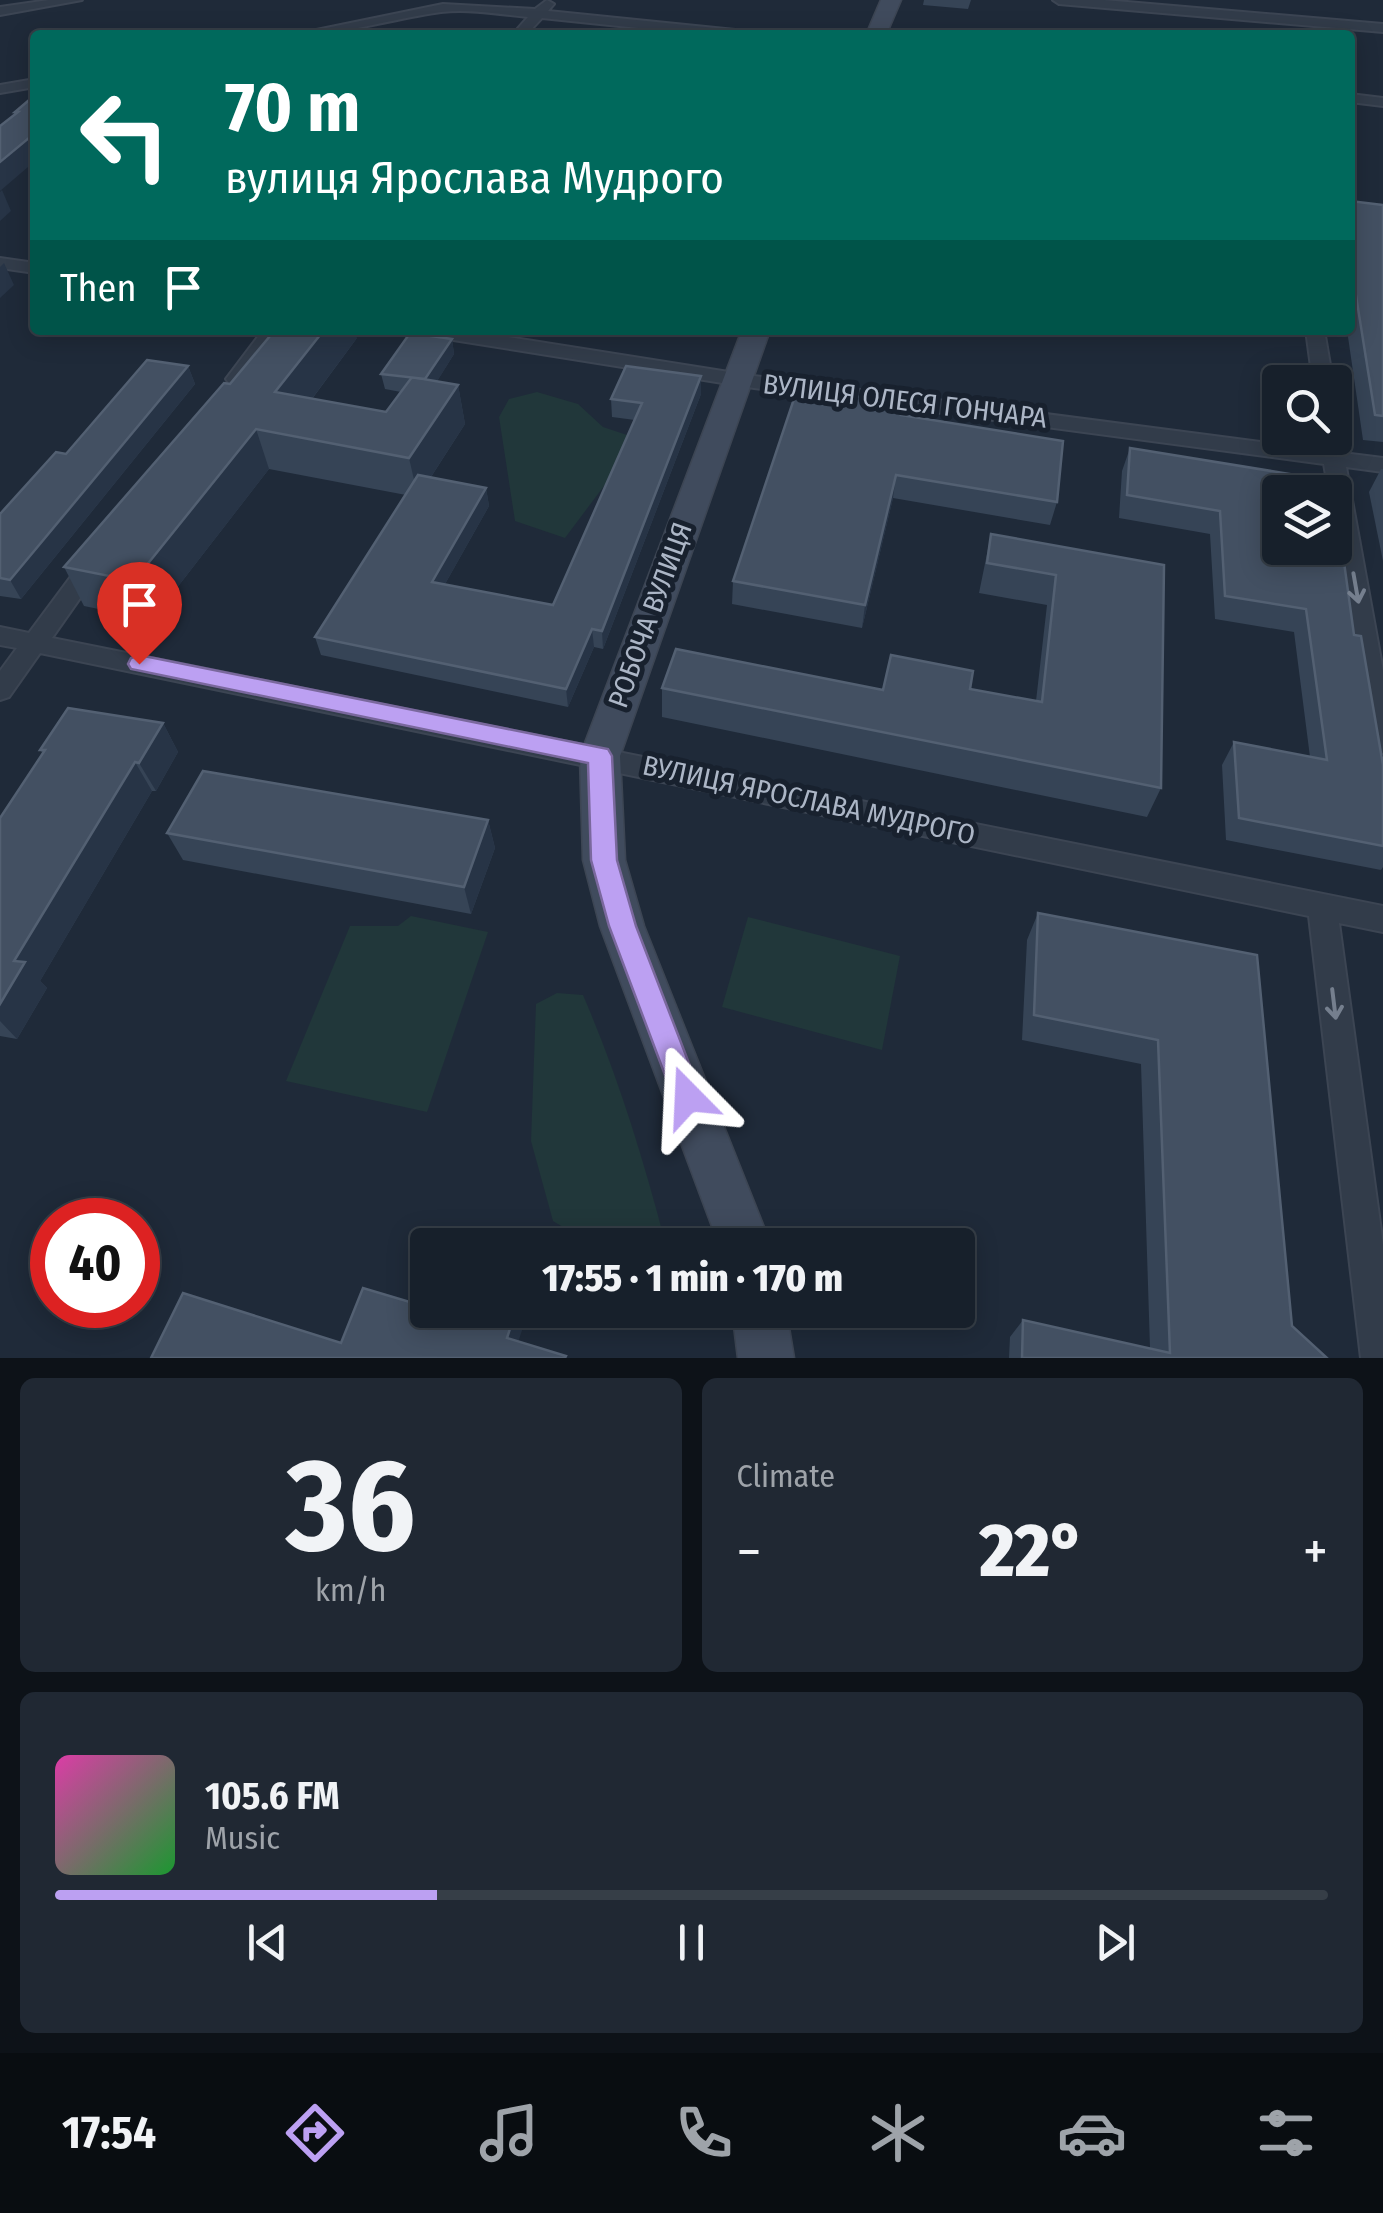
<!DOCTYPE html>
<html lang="en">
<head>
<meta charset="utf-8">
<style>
	body { margin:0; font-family:"Fira Sans Condensed",sans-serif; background:#202833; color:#f1f3f6; height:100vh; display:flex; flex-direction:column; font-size:38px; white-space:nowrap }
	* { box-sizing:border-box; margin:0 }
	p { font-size:32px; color:#9ea3a9 }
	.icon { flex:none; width:55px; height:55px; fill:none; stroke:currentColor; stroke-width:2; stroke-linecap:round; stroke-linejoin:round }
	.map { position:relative; height:1358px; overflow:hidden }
	.details { display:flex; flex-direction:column; gap:20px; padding:20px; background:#0d1218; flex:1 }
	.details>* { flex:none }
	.banner { position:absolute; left:30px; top:30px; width:1325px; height:305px; border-radius:10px; box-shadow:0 5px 25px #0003,0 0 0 2px #363e47; background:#00695c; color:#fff; overflow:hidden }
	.tools { position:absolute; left:1262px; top:365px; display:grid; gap:20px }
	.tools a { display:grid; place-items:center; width:90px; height:90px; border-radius:10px; background:#17202b; box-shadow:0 5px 25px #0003,0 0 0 2px #363e47; font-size:50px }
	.speed { position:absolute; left:30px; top:1198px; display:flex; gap:20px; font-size:50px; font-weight:700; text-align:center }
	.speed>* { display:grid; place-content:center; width:130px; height:130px; border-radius:50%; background:#17202b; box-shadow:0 5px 25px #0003,0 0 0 2px #363e47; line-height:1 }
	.speed .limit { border:15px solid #d22; background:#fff; color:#111 }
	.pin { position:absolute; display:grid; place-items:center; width:85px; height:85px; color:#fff; margin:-102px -42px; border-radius:50% 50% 50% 0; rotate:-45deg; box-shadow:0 0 10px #0007 }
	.pin .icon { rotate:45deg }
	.me { position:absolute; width:110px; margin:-55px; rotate:339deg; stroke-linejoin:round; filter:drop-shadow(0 0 8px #0008) }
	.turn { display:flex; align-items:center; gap:35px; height:210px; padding:0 30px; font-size:45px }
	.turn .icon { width:130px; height:130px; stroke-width:2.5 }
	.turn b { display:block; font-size:70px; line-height:85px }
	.then { display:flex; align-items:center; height:95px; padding:0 30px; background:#0003; gap:20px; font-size:38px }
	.big { font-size:75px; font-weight:800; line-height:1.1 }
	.details .widget { flex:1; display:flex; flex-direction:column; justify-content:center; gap:15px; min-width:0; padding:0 35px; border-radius:15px; background:#202833 }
	.details .dial { align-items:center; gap:0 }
	.dial b { font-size:130px; line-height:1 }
	.song { display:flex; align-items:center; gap:30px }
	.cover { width:120px; height:120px; border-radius:15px; background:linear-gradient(135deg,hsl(320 70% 55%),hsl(130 70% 35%)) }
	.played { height:10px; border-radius:5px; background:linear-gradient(90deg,#bca0f2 30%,#363e47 30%) }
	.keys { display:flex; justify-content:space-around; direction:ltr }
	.heat { display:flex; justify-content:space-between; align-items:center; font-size:55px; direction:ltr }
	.details .tiles { flex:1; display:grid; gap:20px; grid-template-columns:1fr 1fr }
	.widget:last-child { grid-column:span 2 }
	.trip { position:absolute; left:410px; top:1228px; width:565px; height:100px; border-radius:10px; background:#17202b; box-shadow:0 5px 25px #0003,0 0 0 2px #363e47; font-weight:800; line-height:100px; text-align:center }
	.tabs { display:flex; height:160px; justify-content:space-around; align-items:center; background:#090d11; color:#9ea3a9 }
	.tabs .icon { width:70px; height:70px }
	.tabs .selected { color:#bca0f2 }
	.tabs b { font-size:45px; color:#f1f3f6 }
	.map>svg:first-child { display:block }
	.green { fill:#21373a }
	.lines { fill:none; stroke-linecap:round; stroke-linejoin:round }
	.street-casing { stroke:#3c4553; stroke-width:4 }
	.secondary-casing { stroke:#3c4553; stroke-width:3 }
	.street { fill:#323c4a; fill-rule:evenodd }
	.secondary { fill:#404b5d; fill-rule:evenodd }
	.wall { fill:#364456 }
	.shaded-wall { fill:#273446 }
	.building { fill:#435062; stroke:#536072; stroke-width:2.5 }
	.oneway { stroke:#757f8e }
	.route { fill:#bca0f2; stroke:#7a689d; stroke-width:2.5 }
	.labels { text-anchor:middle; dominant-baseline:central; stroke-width:10; stroke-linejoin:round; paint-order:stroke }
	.street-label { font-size:28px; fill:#acb6c6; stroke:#18212e }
</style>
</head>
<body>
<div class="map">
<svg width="1383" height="1358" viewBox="0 0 1383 1358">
	<rect width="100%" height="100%" fill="#1f2a39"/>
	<g class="green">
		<path d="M537,392L578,404L603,427L627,435L631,450L565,538L515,521L499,417L509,399Z"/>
		<path d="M411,916L488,932L427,1112L286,1081L350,926H398Z"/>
		<path d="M748,917L900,956L882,1050L722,1007Z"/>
		<path d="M557,993L583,995C617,1074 642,1154 664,1238L658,1245H593L553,1221L531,1141L536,1004Z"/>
	</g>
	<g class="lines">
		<defs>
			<g id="street">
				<path d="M49,0H82L0,15V7Z"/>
				<path d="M547,0L554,4L548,11L745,31L752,35H706L542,18L526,35H512L528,17C500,14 470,9 441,12C391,19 343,35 292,35L443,4L535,9Z"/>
				<path d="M1053,0H1104L1383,24V32L1059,4Z"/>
				<path d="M35,79V87L0,93V85Z"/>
				<path d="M1350,94L1383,98V106L1350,102Z"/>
				<path d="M0,258L35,263V273L0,268Z"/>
				<path d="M263,330H282L243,383H229L226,379Z"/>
				<path d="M419,330H464L754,376L1322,450L1320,438H1335L1337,433L1343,453L1383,458V472L1346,467L1383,671V753L1374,750L1370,743L1335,531V492H1329L1324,464L754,388L428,336Z"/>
				<path d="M1306,330H1324L1333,382H1313Z"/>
				<path d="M95,553L106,561L52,638L1383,906V932L1339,923L1383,1245V1358H1361L1309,916L40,653L9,697L0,700V671L17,648L0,645V627L29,633L87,555Z"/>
			</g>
			<g id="secondary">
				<path d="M881,0H901L886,35H866Z"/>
				<path d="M742,330H770L620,756L625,860L644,926L771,1245H719L600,926L583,860L580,756Z"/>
				<path d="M732,1310H786L794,1358H738Z"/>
			</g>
		</defs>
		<use href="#street" class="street-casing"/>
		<use href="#secondary" class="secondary-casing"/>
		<use href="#street" class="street"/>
		<use href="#secondary" class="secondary"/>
	</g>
	<g class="wall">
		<path d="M924,0H971L968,9L923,5Z"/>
		<path d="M1350,201L1383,205V442L1363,440L1347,330H1350Z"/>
		<path d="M357,338L312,399L386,412L401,392L385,389L381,374L452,339L454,354L437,381L458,385L465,424L431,477L486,488L489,506L445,584L553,605L635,420L612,417L611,399L701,394L603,649L594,647L568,707L321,655L315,637L406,495L269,469L152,620L84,606L64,567L230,384Z"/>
		<path d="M188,366L195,384L21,599L0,596V514L66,454Z"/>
		<path d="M904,404L902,415L1057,502L1050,525L893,498L862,628L732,604L733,581Z"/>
		<path d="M1130,448L1315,558L1354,635L1383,765V867L1381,870L1226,840L1222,765L1234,742L1310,757L1294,632L1215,619L1210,534L1119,518L1122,471Z"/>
		<path d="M1381,469H1383V561L1369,492Z"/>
		<path d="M991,534L1164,565L1161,788L1147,817L662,717V688L883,690L970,689L1036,701L1047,605L979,593Z"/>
		<path d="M163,723L178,752L156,791H152L40,981L47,988L17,1039L0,1036V818L43,754L40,750Z"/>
		<path d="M488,820L495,848L471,914L183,860L167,833Z"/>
		<path d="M1038,913L1257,955L1292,1326L1327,1358H1009L1010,1337L1023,1320L1150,1348L1141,1064L1022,1040L1027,940Z"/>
	</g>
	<g class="shaded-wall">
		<path d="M35,133V161L0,191V162Z"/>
		<path d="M2,190L11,211L0,221V192Z"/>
		<path d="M4,263L14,285L0,298V267Z"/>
		<path d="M324,330H355L357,338L288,431L275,392Z"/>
		<path d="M452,339L454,354L428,396L425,381Z"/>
		<path d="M188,366L195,384L21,599L10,580Z"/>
		<path d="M701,376V394L603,649L602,631Z"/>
		<path d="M458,385L465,424L418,497L409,458Z"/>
		<path d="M256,429L269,469L152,620L134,581Z"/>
		<path d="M896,475L893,498L862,628L865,605Z"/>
		<path d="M486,488L489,506L436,600L432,582Z"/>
		<path d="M592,629L594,647L568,707L566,689Z"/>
		<path d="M163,723L178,752L156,791L139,763Z"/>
		<path d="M135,762L152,791L40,981L47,988L17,1039L0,1021V1004L14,961Z"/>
		<path d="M488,820L495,848L471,914L464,887Z"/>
		<path d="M516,1310H518L524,1324L514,1355L507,1338Z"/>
	</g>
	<g class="building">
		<path d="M35,95V133L0,162V126L18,112H15Z"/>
		<path d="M1350,201L1383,205V416L1375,415L1350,258Z"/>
		<path d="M275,330H324L275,392L386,412L412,377L458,385L409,458L256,429L134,581L64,567L224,383L230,384Z"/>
		<path d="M410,333L452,339L425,379L381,374Z"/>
		<path d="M147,360L188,366L10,580L0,578V514L56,452L66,454Z"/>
		<path d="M626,366L701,376L602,631L592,629L566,689L315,637L418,475L486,488L432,582L553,605L642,403L611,399Z"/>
		<path d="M798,387L904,404L901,415L1063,441L1057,502L896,475L865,605L733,581Z"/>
		<path d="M1130,448L1308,477L1310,492H1280V548H1314L1315,558L1344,562L1354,635L1361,636L1383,765V846L1239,818L1234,742L1327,760L1306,609L1225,596L1220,511L1127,495Z"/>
		<path d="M991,534L1164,565L1161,788L662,688L676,649L883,690L891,655L973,671L970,689L1042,702L1056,575L987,563Z"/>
		<path d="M68,708L163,723L139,763L135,762L14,961L25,962L0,1004V818L45,750H40Z"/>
		<path d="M203,771L488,820L464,887L167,833Z"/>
		<path d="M1038,913L1257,955L1292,1326L1327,1358H1022L1023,1320L1170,1353L1158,1040L1034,1015Z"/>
		<path d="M423,1278L428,1279V1310H516L507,1338L566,1356L565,1358H151L183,1293L341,1343L363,1288L413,1303Z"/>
	</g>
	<defs><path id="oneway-shaft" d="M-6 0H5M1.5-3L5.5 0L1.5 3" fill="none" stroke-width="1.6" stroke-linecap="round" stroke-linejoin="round" transform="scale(2.5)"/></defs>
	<g class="oneway">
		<use href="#oneway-shaft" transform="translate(1356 588) rotate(80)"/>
		<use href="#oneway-shaft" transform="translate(1334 1004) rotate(83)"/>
	</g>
	<path class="route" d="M139,655L608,749L612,756L617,860L636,926L702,1097L698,1107L688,1111L677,1107L609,926L591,860L588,763L131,669L128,664L131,658Z"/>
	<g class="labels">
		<g class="street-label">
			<text transform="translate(905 401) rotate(7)">ВУЛИЦЯ ОЛЕСЯ ГОНЧАРА</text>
			<text transform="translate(650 615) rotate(-70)">РОБОЧА ВУЛИЦЯ</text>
			<text transform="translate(809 800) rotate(12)">ВУЛИЦЯ ЯРОСЛАВА МУДРОГО</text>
		</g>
	</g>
</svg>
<div class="tools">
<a><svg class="icon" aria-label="search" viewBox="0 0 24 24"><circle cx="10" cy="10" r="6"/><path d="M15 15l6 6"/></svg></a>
<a><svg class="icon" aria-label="layers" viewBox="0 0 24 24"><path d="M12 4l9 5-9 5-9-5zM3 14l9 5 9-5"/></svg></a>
</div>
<div class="speed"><div class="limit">40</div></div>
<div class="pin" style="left:139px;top:664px;background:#d93025"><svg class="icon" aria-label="arrive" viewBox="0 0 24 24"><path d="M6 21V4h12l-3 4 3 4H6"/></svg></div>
<svg class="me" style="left:688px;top:1097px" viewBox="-20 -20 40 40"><path d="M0-17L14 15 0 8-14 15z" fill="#bca0f2" stroke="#fff" stroke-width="4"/></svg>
<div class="trip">17:55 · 1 min · 170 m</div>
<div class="banner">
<div class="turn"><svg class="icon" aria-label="left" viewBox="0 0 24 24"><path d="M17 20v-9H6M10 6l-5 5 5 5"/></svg><div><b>70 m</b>вулиця Ярослава Мудрого</div></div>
<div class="then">Then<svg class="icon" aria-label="arrive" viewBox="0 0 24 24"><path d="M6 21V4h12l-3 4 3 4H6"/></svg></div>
</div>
</div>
<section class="details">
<div class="tiles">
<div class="widget dial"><b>36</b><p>km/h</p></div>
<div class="widget"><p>Climate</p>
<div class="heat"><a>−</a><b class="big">22°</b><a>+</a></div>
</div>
<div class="widget">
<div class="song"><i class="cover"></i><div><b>105.6 FM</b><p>Music</p></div></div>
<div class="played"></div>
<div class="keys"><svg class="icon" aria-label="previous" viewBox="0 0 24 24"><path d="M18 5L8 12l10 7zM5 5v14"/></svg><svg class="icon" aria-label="pause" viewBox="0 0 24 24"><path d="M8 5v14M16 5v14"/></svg><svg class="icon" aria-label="next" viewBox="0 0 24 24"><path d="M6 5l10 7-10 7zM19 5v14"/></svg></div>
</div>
</div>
</section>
<nav class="tabs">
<b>17:54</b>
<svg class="icon selected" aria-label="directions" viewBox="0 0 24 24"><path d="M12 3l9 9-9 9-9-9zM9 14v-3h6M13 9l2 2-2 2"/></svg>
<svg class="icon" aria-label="music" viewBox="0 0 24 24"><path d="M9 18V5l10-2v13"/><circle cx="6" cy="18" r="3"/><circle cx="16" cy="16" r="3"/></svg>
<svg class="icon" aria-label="phone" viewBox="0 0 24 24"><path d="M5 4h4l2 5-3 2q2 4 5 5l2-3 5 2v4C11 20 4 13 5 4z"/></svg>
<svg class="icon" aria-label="climate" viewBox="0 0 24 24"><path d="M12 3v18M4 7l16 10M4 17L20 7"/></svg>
<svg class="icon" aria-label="car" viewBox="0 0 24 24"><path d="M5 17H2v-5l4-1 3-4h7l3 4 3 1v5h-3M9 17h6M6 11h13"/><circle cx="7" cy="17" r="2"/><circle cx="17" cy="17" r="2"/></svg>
<svg class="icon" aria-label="filters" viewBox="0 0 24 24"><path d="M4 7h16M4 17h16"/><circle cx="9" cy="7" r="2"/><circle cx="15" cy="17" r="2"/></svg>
</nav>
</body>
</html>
